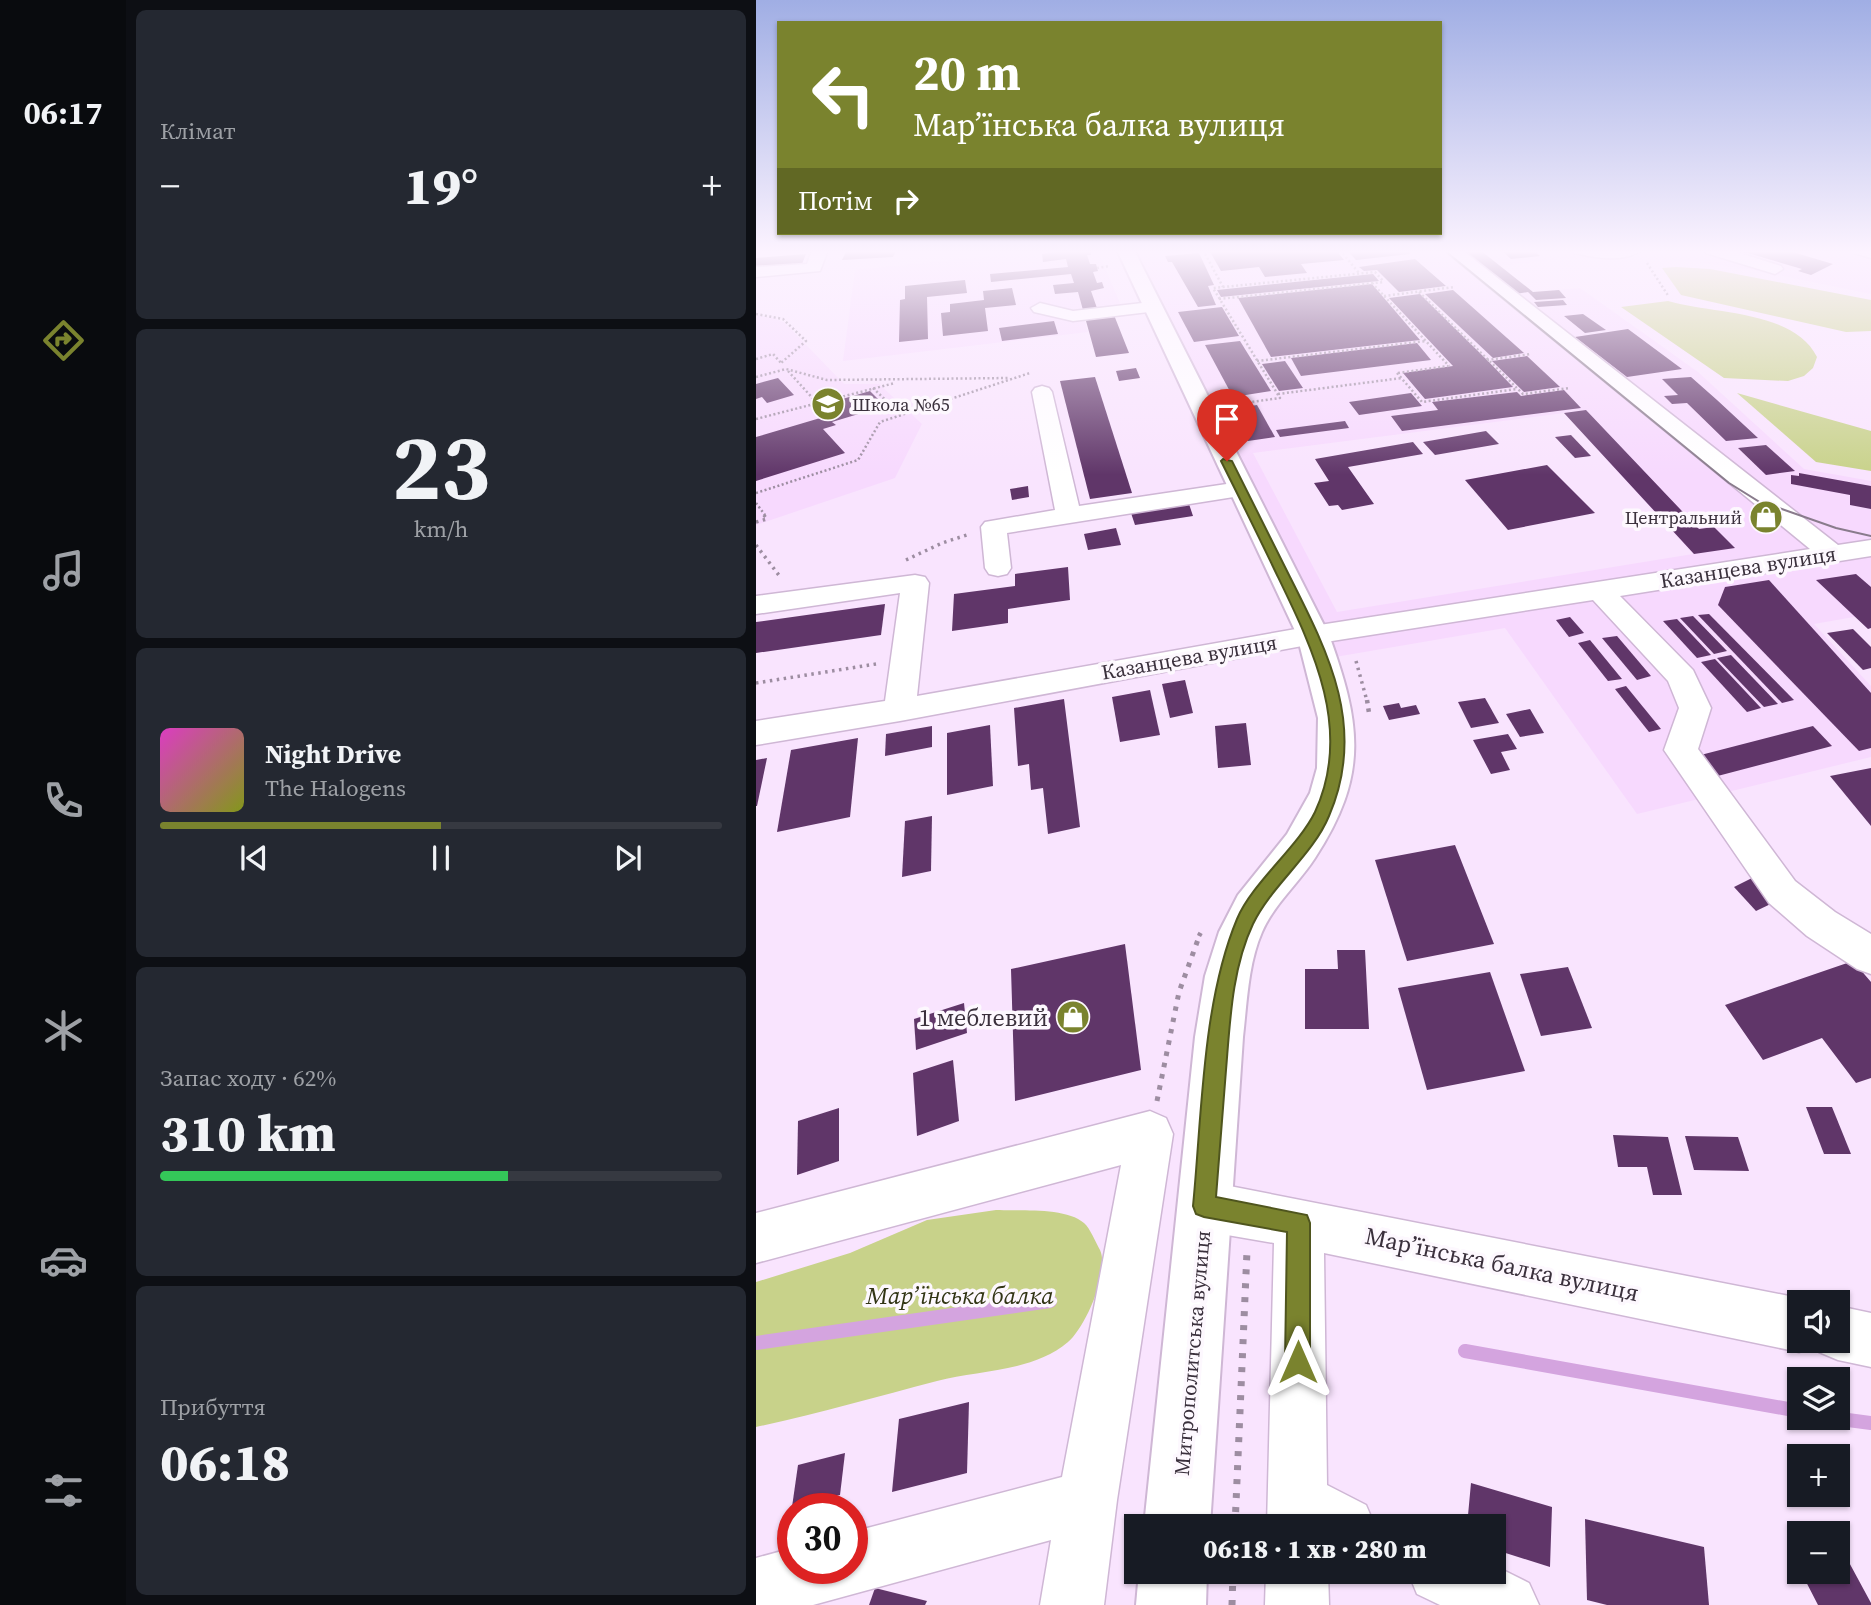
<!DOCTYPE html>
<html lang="uk">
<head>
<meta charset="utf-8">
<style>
	body { margin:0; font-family:"Source Serif 4",serif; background:#242831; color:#f1f3f6; height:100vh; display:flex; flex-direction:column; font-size:26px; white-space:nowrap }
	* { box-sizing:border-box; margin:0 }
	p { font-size:23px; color:#9ea1a6 }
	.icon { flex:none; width:38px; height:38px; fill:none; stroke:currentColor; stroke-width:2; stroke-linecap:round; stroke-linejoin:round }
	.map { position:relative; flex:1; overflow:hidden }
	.drawer { display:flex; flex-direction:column; gap:10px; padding:10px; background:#0d0f14; width:630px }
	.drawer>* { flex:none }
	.hud { position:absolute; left:21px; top:21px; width:665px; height:214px; border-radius:0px; box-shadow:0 2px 5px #0004; background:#7a832e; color:#fff; overflow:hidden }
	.fabs { position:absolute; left:1031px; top:1290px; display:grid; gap:14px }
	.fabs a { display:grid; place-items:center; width:63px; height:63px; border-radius:0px; background:#171b24; box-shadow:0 2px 5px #0004; font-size:35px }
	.speed { position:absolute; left:21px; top:1493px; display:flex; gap:14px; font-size:35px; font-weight:700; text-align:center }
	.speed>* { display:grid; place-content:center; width:91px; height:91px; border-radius:50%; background:#171b24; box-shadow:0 2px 5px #0004; line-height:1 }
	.speed .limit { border:10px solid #d22; background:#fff; color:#111 }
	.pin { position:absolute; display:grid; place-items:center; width:60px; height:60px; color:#fff; margin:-72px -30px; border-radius:50% 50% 50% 0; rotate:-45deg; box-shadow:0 0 7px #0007 }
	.pin .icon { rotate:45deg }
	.me { position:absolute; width:77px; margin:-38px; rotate:0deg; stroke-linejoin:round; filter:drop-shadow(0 0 5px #0008) }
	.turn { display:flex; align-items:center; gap:24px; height:147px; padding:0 21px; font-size:32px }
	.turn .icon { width:91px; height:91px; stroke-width:2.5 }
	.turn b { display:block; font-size:49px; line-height:60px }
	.then { display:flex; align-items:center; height:66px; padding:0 21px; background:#0003; gap:14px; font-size:26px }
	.big { font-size:52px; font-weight:800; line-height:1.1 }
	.drawer .card { flex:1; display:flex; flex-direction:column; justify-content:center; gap:10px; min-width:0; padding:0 24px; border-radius:10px; background:#242831 }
	.drawer .dial { align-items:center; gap:0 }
	.dial b { font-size:91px; line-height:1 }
	.song { display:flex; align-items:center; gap:21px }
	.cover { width:84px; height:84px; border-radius:10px; background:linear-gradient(135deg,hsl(310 70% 55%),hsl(70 70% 35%)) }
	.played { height:7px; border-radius:4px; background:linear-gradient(90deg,#7a832e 50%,#363941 50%) }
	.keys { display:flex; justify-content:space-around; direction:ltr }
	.heat { display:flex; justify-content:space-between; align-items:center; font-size:38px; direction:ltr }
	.charge { height:10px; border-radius:5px; background:linear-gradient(90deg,#34c759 62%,#363941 0) }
	.trip { position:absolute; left:368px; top:1514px; width:382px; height:70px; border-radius:0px; background:#171b24; box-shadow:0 2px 5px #0004; font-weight:800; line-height:70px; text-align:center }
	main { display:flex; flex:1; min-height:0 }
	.tabs { display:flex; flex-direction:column; width:126px; justify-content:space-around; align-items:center; background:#090b0e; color:#9ea1a6 }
	.tabs .icon { width:49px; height:49px }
	.tabs .current { color:#7a832e }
	.tabs b { font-size:32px; color:#f1f3f6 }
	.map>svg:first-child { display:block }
	.built { fill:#f7d9fe; fill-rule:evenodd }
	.green { fill:#c8d28a }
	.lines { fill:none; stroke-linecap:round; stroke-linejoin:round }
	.stream { stroke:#d4a4df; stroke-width:14 }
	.building { fill:#603669 }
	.minor-casing { stroke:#cfb7d5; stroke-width:3 }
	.major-casing { stroke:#cfb7d5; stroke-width:4 }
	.path-far4 { stroke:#9d8da1; stroke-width:2.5; stroke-dasharray:2 2.5; stroke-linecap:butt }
	.path-far3 { stroke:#9d8da1; stroke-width:3.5; stroke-dasharray:2.5 4.5; stroke-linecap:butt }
	.path-far2 { stroke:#9d8da1; stroke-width:4.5; stroke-dasharray:3.5 5; stroke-linecap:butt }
	.path-far1 { stroke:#9d8da1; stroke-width:5; stroke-dasharray:4.5 7; stroke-linecap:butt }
	.path { stroke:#9d8da1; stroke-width:7; stroke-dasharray:5 9; stroke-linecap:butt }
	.minor { fill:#fff; fill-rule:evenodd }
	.major { fill:#fff; fill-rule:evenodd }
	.tram { stroke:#897b8c; stroke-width:2 }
	.route { fill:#7a832e; stroke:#4f551e; stroke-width:2 }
	.labels { text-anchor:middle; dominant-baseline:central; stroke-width:7; stroke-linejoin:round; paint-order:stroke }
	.far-poi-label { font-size:18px; fill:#3a303c; stroke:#fdf8fe; text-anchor:start }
	.street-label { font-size:21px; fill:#3a303c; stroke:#fdf8fe }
	.near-poi-label { font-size:24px; fill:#3a303c; stroke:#fdf8fe; text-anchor:end }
	.near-street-label { font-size:24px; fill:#3a303c; stroke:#fdf8fe }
	.near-park-label { font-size:24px; font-style:italic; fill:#313414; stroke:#fdf8fe }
</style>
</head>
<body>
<main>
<nav class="tabs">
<b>06:17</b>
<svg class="icon current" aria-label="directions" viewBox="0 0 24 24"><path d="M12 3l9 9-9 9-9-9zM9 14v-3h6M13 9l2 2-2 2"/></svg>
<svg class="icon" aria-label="music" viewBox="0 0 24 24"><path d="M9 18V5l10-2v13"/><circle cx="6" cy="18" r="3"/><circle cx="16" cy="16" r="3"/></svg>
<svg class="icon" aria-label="phone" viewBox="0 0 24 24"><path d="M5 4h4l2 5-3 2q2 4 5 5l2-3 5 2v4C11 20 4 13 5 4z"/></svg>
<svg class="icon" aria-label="climate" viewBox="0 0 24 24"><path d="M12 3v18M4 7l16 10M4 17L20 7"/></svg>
<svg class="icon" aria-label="car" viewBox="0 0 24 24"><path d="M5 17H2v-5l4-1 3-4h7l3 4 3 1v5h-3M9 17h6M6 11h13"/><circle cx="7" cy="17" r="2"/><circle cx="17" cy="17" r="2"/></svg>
<svg class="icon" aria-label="filters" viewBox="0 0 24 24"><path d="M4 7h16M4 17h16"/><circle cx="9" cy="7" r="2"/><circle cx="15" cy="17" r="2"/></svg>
</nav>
<section class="drawer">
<div class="card"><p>Клімат</p>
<div class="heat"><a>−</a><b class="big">19°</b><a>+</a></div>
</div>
<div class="card dial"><b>23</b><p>km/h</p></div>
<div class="card">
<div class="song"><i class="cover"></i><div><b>Night Drive</b><p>The Halogens</p></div></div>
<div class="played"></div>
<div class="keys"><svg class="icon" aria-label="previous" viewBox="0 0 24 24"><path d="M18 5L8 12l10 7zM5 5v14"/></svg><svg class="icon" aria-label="pause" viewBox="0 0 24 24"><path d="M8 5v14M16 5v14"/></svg><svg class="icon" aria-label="next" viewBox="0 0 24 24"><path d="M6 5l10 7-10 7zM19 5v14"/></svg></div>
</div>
<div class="card"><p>Запас ходу · 62%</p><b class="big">310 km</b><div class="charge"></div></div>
<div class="card"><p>Прибуття</p><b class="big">06:18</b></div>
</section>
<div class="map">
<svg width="1115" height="1605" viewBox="0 0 1115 1605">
	<rect width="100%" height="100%" fill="#f9e4fe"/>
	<g class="built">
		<path d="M293,250H342L368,313L328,319L332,332L87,361L99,270Z"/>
		<path d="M377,250H1115V294L992,269L933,261L812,258L744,266L776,292L824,288L942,372L1048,469L1115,481V614L1058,624L1115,686V757L881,814L749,628L579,657ZM808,413L937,554L581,612L497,453Z"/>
		<path d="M0,315L18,318L29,323L88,384H123L166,424L139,478L0,525Z"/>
	</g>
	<g class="green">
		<path d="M920,267L954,269L1115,300V331L1090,332L925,295L906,268Z"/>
		<path d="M912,301C956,314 1038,310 1061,357L1057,368L1048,376L1032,381L968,378L865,307Z"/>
		<path d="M981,393L1115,431V471L1060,462Z"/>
		<path d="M240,1210C263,1211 310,1207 328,1223C334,1228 340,1243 344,1250C354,1272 329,1328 312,1342C277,1372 223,1370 181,1381C120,1397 61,1414 0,1427V1282L94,1253L171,1220Z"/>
	</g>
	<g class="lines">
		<g class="stream">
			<path d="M0,1343L294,1301"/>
			<path d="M709,1351L1043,1411"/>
			<path d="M1077,1418L1115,1423"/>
		</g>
	</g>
	<g class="building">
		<path d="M140,250L137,257L86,260L90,252Z"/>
		<path d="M311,250H334L335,255H331L334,264H340L342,271L337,272L341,283L346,282L348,288L335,291L342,311L358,315L373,353L340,357L322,292L299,294L297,285L318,283L315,274L235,282L234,274L312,267L310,259L287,262L286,254Z"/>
		<path d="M453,250H580L588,260L545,264L551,273L509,277L503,267L465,271Z"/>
		<path d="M591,250H651L654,254L600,260Z"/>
		<path d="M707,250H724L777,292L803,290L810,298L780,300L772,292L760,294Z"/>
		<path d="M777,250L784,256L755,259L746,251Z"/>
		<path d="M1030,250L1077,264L1055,275L1042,271L1046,269L985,251Z"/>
		<path d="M443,253L458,285L452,286L460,305L442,307L416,262H412L409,256Z"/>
		<path d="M50,254L46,264L0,268V258Z"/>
		<path d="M659,259L690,286L643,292L621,270L608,271L603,267Z"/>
		<path d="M617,274L623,281L465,297L461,290Z"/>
		<path d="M209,280L211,293L171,297L172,339L143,342L144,300L149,299V286Z"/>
		<path d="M616,284L664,340L515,357L482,298Z"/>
		<path d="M256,288L260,305L229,308L232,331L187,336L185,313L194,312V304L228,300L227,291Z"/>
		<path d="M697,290L768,353L737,358L669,294Z"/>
		<path d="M664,294L731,360L757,387L669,399L647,373L697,366L633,298Z"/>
		<path d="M807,300L811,305L782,307L778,302Z"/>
		<path d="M466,307L483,336L438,342L422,312Z"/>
		<path d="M827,314L850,330L829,333L808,316Z"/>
		<path d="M298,321L302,334L246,341L243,328Z"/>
		<path d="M872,329L926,369L871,377L819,337Z"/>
		<path d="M484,341L515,391L477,397L449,345Z"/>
		<path d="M661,343L675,360L545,376L535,358Z"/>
		<path d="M771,356L804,387L768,392L736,361Z"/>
		<path d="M529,361L547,388L523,391L506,364Z"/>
		<path d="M380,368L384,378L363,381L360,371Z"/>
		<path d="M339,377L376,493L334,499L304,381Z"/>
		<path d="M935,377L961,400L1002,438L970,441L931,403L916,404L908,396L922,395L906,379Z"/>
		<path d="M22,378L38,395L11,403L6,397L0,399V384Z"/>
		<path d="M808,390L825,408L646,431L635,416L682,410L676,402L761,392L765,396Z"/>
		<path d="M114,391L129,406L76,422L80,425L67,429L89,453L0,481V437L71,416L62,406Z"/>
		<path d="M655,393L666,406L603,415L593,402Z"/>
		<path d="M501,405L519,437L492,441L474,409Z"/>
		<path d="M830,410L943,529L958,527L979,548L938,554L808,413Z"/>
		<path d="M589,421L593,428L524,437L520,430Z"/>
		<path d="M730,431L743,444L679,455L667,442Z"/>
		<path d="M815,435L835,456L819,458L799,437Z"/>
		<path d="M657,442L667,454L592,467L618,504L586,510L582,505L573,506L558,483L573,481L559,459Z"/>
		<path d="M1010,445L1039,471L1010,475L982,448Z"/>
		<path d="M791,465L839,513L752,530L709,480Z"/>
		<path d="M1043,473L1115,486V509L1094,505V495L1035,484V475L1043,476Z"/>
		<path d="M272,486L273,497L256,500L254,489Z"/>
		<path d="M433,504L437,516L379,525L375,513Z"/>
		<path d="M360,528L365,545L332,550L328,534Z"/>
		<path d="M312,567L314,600L252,609V623L196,631L198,594L259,586V574Z"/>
		<path d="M1100,574L1115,587V628L1112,629L1060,580Z"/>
		<path d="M1013,580L1115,693V748L1103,751L962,605L969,587Z"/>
		<path d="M129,604L125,635L0,653V622Z"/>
		<path d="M953,614L1038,700L1026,703L942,615Z"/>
		<path d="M937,616L971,651L958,654L924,618Z"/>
		<path d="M814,617L828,633L813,637L800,620Z"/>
		<path d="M921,619L955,655L941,658L907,621Z"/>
		<path d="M1097,629L1115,647V668L1107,670L1071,633Z"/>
		<path d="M861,636L895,676L881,680L846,638Z"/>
		<path d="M834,640L866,679L852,681L822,643Z"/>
		<path d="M975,655L1022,704L1008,707L961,658Z"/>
		<path d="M959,659L1005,708L991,712L945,662Z"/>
		<path d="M429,680L437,713L414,718L406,684Z"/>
		<path d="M870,686L905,729L893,732L859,689Z"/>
		<path d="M394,690L404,735L364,742L356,697Z"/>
		<path d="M729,698L743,723L715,728L702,702Z"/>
		<path d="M308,699L324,827L292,834L287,788L275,790L273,764L262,766L258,708Z"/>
		<path d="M643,703L645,708L660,705L664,714L633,720L627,706Z"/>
		<path d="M774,709L788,733L764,737L750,714Z"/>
		<path d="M490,723L495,765L462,768L459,726Z"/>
		<path d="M234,725L237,786L191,795V733Z"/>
		<path d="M176,726V747L129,756L130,734Z"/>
		<path d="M1057,726L1076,746L954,778L937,757Z"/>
		<path d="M752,734L761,749L745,752L754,770L735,774L717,740Z"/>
		<path d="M102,738L94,817L21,832L35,750Z"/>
		<path d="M11,758L1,806H0V760Z"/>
		<path d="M1115,768V826L1074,776Z"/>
		<path d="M176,816L175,871L146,877L149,821Z"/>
		<path d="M699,845L738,944L651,961L619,860Z"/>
		<path d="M1002,875L1025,899L1000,911L978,887Z"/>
		<path d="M369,944L385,1070L259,1101L255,969Z"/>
		<path d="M581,950H609L613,1029H549V969H582Z"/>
		<path d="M1097,961L1115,982V1078L1100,1083L1066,1038L1007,1060L969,1005Z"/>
		<path d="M812,967L836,1028L785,1036L764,974Z"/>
		<path d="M734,972L769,1071L671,1090L642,988Z"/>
		<path d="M208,1003L211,1033L160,1050L158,1019Z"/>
		<path d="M197,1060L203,1121L161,1136L157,1073Z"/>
		<path d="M1050,1107H1076L1095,1154H1068Z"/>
		<path d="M83,1108V1161L41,1175L42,1121Z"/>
		<path d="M857,1135L912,1137L926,1195H897L891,1167H862Z"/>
		<path d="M929,1136L982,1137L993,1171L938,1170Z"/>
		<path d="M213,1402L211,1473L136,1492L143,1419Z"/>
		<path d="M89,1453L84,1495L36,1507L42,1465Z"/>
		<path d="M715,1483L796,1507L794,1567L737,1549V1526H711Z"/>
		<path d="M829,1519L948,1547L953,1605H851L831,1600Z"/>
		<path d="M1082,1542L1115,1603V1605H1062L1045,1572H1082Z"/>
		<path d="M119,1588L171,1601L169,1605H113Z"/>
	</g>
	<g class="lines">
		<defs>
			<g id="minor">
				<path d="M56,250H72L64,271L0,277V267L51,264Z"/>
				<path d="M688,250H706L1082,545L1115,540V556L864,596L937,670L955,708L942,749L1039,881L1079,912L1115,934V974L1101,969L1051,936L1013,903L908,750L923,708L912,681L837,600L557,644L144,721L0,745V721L129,701L144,593L0,614V596L159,575L169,577L173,583L161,696L557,626L1054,549Z"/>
				<path d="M817,250H885C869,263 838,258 819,253Z"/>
				<path d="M948,250H974L1025,266L1027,269L1019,274L950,253Z"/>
				<path d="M1096,250H1115V258L1098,253Z"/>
				<path d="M395,302L404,307L401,311L317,321L278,312L275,308L284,303L317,311Z"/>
				<path d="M286,386L293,388L296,392L323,506L484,482L492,484L496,489L492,494L484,496L251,533L255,568L251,574L242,576L233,574L229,568L225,527L229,522L299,510L276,392L279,388Z"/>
				<path d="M394,1111L410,1118L417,1134L361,1500L348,1605H284L295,1540L57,1605H0V1558L37,1548V1568H96V1532L306,1477L365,1165L0,1263V1213Z"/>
				<path d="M448,1181L1043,1298L1052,1302H1043V1340H1082V1306L1115,1313V1367L1082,1360L1063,1352L1060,1345L1043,1352L568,1253L571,1485L610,1505L619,1526H511L518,1243L448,1231L431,1223L423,1206L431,1189Z"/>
				<path d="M737,1565L773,1583L783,1605H684L661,1594L652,1572H737Z"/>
				<path d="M510,1572H572L573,1605H509Z"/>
			</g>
			<g id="major">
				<path d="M361,250H378L573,635C605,724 613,775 559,858C543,883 518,904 506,932C492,964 491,1003 487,1037L454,1526H388L439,1037L449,976L463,932L482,895L531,834L554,793L561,768L562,718L541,635Z"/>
				<path d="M383,1572H451L450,1605H380Z"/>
			</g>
		</defs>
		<use href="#minor" class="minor-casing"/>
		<use href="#major" class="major-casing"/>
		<g class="path-far4">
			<path d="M447,250L467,287"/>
			<path d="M584,250L603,273"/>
			<path d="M891,263L913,297"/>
			<path d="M341,268L354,266"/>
			<path d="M616,283L693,366"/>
			<path d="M663,292L767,394L814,388"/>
			<path d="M628,296L698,287"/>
			<path d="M463,299L628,282"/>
			<path d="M0,314L27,319L50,341L25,363"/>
			<path d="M0,359L17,354L26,364"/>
			<path d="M731,360L775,354"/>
			<path d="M501,361L670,341"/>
			<path d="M32,371L61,403"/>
			<path d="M641,373L666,402L761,389"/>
			<path d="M642,373L692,366"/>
			<path d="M0,377L30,369L71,380L252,378"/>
			<path d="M117,388L145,415"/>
			<path d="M522,394L646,378"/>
			<path d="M474,405L524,398L457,288L619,272L628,282"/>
			<path d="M0,419L139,383"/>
			<path d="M0,493L102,460L124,422L274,373"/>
			<path d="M0,503L9,515"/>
		</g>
		<g class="path-far3">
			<path d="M0,522L11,519L7,514"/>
			<path d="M0,545L25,578"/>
			<path d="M150,560L186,543L214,534"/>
			<path d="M600,661L611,701"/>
			<path d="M0,683L120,664"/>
		</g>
		<g class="path-far2">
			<path d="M611,700L613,713"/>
			<path d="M443,936L446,930"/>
		</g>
		<path class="path-far1" d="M401,1101L423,992L444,934"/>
		<g class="path">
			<path d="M479,1526L491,1251"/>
			<path d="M476,1605L477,1572"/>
		</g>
		<use href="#minor" class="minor"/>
		<use href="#major" class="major"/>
		<g class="tram">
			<path d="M688,250L973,483L1018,511"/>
			<path d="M1023,508L1080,528L1115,536"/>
		</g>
	</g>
	<linearGradient id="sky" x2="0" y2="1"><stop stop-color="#a0aee4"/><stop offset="0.53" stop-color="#fcf3ff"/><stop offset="1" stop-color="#fcf3ff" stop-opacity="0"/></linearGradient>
	<rect width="1115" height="475" fill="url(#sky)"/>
	<path class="route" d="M467,459L476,461C495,499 514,537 533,575C573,654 611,728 573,816C557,855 515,886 497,924C476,968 474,1022 470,1070C467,1112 463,1154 460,1197L551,1215L554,1223V1362L551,1371L542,1375L533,1371L529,1362L531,1232L448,1217L440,1214L437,1206C446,1115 446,1003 481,919C496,883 542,847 559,812C597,730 557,649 521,575C503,537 484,499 465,461Z"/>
	<defs>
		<symbol id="school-disc" viewBox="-11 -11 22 22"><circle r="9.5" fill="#7a832e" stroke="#fdf8fe"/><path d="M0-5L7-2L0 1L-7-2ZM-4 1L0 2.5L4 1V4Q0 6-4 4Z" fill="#fff"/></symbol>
		<symbol id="shop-disc" viewBox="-11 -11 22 22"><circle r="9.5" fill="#7a832e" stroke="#fdf8fe"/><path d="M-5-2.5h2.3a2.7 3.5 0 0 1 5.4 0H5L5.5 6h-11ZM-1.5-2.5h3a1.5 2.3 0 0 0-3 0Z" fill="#fff"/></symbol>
	</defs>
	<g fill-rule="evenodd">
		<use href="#school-disc" x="53" y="385" width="38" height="38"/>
		<use href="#shop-disc" x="991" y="498" width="38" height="38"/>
		<use href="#shop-disc" x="298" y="998" width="38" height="38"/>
	</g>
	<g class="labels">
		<g class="far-poi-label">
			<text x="96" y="404">Школа №65</text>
			<text x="986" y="517" text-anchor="end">Центральний</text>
		</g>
		<g class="street-label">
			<text transform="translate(992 567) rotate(-9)">Казанцева вулиця</text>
			<text transform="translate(433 657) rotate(-10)">Казанцева вулиця</text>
			<text transform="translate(436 1353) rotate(-85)">Митрополитська вулиця</text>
		</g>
		<g class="near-poi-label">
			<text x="292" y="1017">1 меблевий</text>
		</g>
		<g class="near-street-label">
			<text transform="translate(746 1264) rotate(12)">Мар’їнська балка вулиця</text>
		</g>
		<g class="near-park-label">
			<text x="204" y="1295">Мар’їнська балка</text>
		</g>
	</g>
</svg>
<div class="fabs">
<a><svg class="icon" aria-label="sound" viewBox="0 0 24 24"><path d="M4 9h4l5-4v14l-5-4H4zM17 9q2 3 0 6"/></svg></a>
<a><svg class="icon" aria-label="layers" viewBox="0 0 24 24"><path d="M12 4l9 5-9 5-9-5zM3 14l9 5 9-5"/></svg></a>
<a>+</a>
<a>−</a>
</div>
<div class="speed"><div class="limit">30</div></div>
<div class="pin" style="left:471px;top:461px;background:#d93025"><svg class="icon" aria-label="arrive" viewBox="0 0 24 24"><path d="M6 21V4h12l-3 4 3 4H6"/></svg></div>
<svg class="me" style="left:542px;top:1362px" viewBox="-20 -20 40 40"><path d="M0-17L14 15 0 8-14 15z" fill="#7a832e" stroke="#fff" stroke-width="4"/></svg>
<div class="trip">06:18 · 1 хв · 280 m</div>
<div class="hud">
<div class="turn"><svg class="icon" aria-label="left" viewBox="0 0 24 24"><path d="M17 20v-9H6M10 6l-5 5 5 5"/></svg><div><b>20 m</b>Мар’їнська балка вулиця</div></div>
<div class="then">Потім<svg class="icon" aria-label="right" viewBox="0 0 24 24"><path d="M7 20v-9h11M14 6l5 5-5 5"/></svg></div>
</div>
</div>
</main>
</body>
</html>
